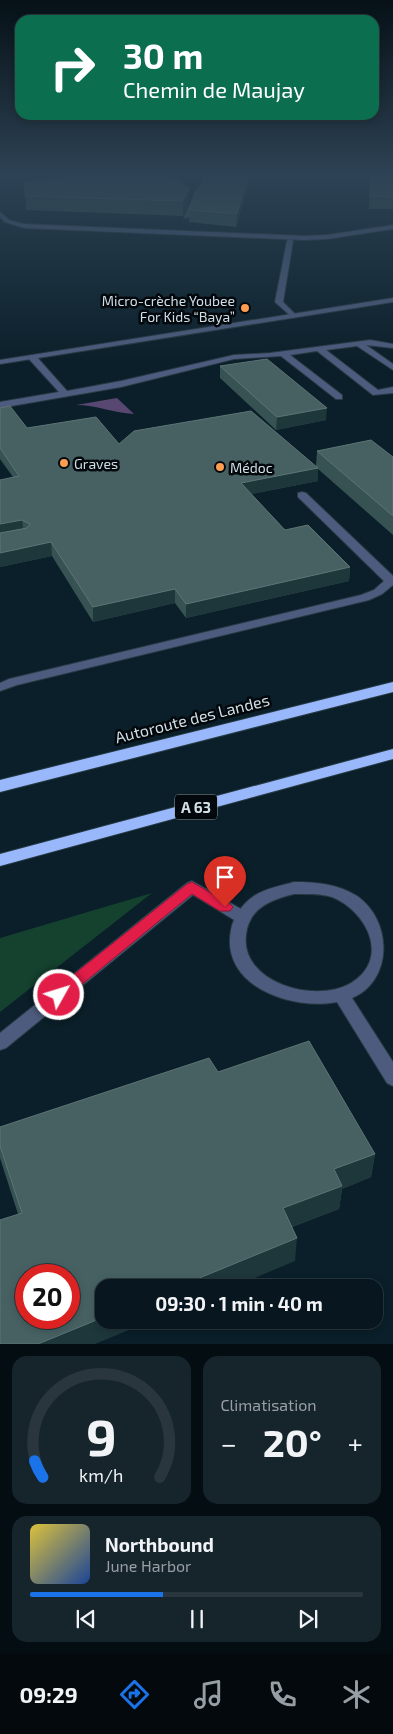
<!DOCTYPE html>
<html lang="fr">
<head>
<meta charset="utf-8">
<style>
	body { margin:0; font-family:"Exo 2",sans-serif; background:#16242c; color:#f1f3f6; height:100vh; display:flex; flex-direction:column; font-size:19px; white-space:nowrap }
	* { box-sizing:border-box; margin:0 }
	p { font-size:16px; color:#989fa4 }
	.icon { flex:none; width:28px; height:28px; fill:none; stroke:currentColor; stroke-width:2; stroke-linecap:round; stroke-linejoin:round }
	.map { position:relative; height:1344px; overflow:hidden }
	.drawer { display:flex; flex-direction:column; gap:12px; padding:12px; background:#040d11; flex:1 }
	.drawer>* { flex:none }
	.top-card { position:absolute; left:15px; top:15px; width:364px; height:105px; border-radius:15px; box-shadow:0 2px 8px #0003,0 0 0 1px #29363d; background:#0b6e4f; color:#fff; overflow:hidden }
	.speed { position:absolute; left:15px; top:1264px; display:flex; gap:10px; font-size:25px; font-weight:700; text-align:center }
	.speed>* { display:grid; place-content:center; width:65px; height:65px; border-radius:50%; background:#08171f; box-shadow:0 2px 8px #0003,0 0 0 1px #29363d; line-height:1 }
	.speed .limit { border:8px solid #d22; background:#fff; color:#111 }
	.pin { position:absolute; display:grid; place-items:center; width:42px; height:42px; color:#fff; margin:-51px -21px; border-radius:50% 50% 50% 0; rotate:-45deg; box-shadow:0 0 5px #0007 }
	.pin .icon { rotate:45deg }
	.me { position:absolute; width:55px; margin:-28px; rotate:51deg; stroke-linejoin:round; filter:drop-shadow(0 0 4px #0008) }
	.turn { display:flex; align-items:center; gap:18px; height:105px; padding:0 25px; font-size:22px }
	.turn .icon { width:65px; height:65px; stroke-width:2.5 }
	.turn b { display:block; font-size:35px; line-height:42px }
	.big { font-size:38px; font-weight:700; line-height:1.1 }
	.drawer .tile { flex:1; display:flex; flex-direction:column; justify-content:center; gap:8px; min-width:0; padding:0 18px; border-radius:15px; background:#16242c }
	.drawer .dial { align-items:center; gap:0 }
	.dial svg { height:130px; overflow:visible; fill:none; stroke:#29363d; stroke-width:7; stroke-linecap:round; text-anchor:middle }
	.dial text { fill:#f1f3f6; stroke:none }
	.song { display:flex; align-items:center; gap:15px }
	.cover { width:60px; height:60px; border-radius:8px; background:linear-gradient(135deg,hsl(50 70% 55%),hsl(220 70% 35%)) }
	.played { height:5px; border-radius:2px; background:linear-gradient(90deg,#1a73e8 40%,#29363d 40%) }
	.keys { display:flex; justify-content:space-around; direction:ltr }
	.heat { display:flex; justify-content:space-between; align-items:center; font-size:28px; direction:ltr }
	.drawer .tiles { flex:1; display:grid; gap:12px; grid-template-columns:1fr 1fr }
	.tile:last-child { grid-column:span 2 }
	.trip { position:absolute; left:95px; top:1279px; width:288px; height:50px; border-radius:15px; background:#08171f; box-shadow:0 2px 8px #0003,0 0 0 1px #29363d; font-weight:700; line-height:50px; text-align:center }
	.dock { display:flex; height:80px; justify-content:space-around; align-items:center; background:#03090c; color:#989fa4 }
	.dock .icon { width:35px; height:35px }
	.dock .current { color:#1a73e8 }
	.dock b { font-size:22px; color:#f1f3f6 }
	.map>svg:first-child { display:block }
	.green { fill:#14422e }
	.water { fill:#574771 }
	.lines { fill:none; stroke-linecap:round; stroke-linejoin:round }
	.lane-casing { stroke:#263a43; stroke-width:2 }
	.street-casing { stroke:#263a43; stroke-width:2 }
	.highway-casing { stroke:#263a43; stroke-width:2 }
	.lane { fill:#4d5c7e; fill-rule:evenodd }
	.street { fill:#4d5c7e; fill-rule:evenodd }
	.highway { fill:#99b7fb; fill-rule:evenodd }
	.wall { fill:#375252 }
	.shaded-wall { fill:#1e373b }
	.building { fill:#476162; stroke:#5d7476; fill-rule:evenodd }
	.route { fill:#e11d48; stroke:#92132f }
	.poi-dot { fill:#fc9d52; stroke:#02080c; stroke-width:2 }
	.labels { text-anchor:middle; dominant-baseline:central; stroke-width:5; stroke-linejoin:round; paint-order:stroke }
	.far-poi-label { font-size:14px; fill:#d1dee5; stroke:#02080c; text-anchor:start }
	.shield { fill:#02080c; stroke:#939ea4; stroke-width:1 }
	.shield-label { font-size:15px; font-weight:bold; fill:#d1dee5 }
	.street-label { font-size:16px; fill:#d1dee5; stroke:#02080c }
</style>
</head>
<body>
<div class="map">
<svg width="393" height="1344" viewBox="0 0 393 1344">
	<rect width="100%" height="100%" fill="#0a1f29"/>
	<path class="green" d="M152,893L0,1012V938Z"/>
	<path class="water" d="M117,398L134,414C114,413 96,405 76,405Z"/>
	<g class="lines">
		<defs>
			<g id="lane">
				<path d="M200,186L203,188L189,217L184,218L197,188Z"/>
				<path d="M290,239L293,241L283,302L297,316L293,318L275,302L287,241Z"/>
				<path d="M370,340L393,344V348L366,345L393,364V370L357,346L326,350L378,390L393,387V393L373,395L317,351L290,355L342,395V399H336L281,356L234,359L121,387L0,408V402L59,392L29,359L28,357L32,355H35L67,391L121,381L234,355L270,353Z"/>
				<path d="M302,492L306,493L393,576V585L382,594L369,600L17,685L0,691V683L9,679L361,595L374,590L384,581L298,497V493Z"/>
				<path d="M192,881L248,913L250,917L248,921L242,923L236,921L193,895L6,1048L0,1050V1033L187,883Z"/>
			</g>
			<g id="street">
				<path d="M0,212L9,220L24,224L304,236L327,235L393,225V229L327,239L304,240L24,228L5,222L0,217Z"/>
				<path d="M393,298V302L0,364V360Z"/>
				<path d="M294,882C316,882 338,884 357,896C393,921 393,981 352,998L393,1062V1086L387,1083L337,1002C292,1011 220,986 231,930C233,917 243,903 254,896C266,888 281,886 294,882ZM294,894C306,894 320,893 332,897C367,911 391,959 351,983C316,1004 240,983 246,935C249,908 270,900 294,894Z"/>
			</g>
			<g id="highway">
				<path d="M393,682V692L0,792V780Z"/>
				<path d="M393,749V759L0,866V854Z"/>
			</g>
		</defs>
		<use href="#lane" class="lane-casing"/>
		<use href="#street" class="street-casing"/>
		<use href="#highway" class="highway-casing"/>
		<use href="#lane" class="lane"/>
		<use href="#street" class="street"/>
		<use href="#highway" class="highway"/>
	</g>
	<g class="wall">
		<path d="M205,176H249V185L236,227L189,222V210Z"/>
		<path d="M370,176H393V209H369Z"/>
		<path d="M189,188V202L183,216L26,210L25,196Z"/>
		<path d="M220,366L326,420L276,430L220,378Z"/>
		<path d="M0,408L27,428L119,444L316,466L317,451L393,457V535L318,469V481L251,494L285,530L350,567L349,581L186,618L175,603L93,622L52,556L0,567L13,477L0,459Z"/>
		<path d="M218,1072L375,1154L371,1177L342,1189L339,1209L292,1227L295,1261L18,1214L0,1158V1127Z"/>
	</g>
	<g class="shaded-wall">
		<path d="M248,176H249V185L236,227L237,214Z"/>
		<path d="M189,188V202L183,216V201Z"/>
		<path d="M327,408L326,420L276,430L277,417Z"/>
		<path d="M318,468V481L241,496V483Z"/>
		<path d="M22,520L24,533L0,538V524Z"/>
		<path d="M51,542L52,556L0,567V553Z"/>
		<path d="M350,567L349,581L186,618V604Z"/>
		<path d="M175,589V603L93,622V607Z"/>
		<path d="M375,1154L371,1177L342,1189L339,1209L281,1231L283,1208L334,1169Z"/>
		<path d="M297,1238L295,1261L231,1288H175Z"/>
		<path d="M104,1317V1320H153L95,1344H38Z"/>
	</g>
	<g class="building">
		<path d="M80,176H171L189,188L183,201L25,196V182Z"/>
		<path d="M205,176H248L237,214L189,210Z"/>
		<path d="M370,176H393V197L370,196Z"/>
		<path d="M267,359L327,408L277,417L220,366Z"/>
		<path d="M10,406L27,428L96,417L119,444L134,431L251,411L318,468L241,483L285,530L308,525L350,567L186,604L175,589L93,607L51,542L0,553V533L27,528L30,524L22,520L0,524V480L19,476L0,448V408Z"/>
		<path d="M371,440L393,457V516L317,451Z"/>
		<path d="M309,1041L375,1154L334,1169L342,1186L283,1208L297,1238L175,1288H104V1317L38,1344H0V1220L22,1213L0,1146V1127L209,1058L218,1072ZM26,1275H69V1318H26Z"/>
	</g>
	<linearGradient id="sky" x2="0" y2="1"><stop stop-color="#061117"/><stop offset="0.48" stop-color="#2d4254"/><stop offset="1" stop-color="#2d4254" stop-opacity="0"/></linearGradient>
	<rect width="393" height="364" fill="url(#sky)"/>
	<path class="route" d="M192,882L230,904L233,907L230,911H220L192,894L64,999L59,1001L53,999L51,995L53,991L187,884Z"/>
	<g class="poi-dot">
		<circle cx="245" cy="308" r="5"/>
		<circle cx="64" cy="463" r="5"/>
		<circle cx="220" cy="467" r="5"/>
	</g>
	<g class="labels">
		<g class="far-poi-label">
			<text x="235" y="300" text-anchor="end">Micro-crèche Youbee<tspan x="235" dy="16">For Kids “Baya”</tspan></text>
			<text x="74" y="463">Graves</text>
			<text x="230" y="467">Médoc</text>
		</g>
		<rect class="shield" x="175" y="794.5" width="42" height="25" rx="4"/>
		<g class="shield-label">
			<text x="196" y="807">A 63</text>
		</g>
		<g class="street-label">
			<text transform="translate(192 718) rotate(-14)">Autoroute des Landes</text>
		</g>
	</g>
</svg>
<div class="speed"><div class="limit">20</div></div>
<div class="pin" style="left:225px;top:907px;background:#d93025"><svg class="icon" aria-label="arrive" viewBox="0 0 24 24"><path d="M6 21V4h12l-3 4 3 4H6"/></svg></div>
<svg class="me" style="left:59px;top:995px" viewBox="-20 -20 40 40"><circle r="17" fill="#e11d48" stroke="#fff" stroke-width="3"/><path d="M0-11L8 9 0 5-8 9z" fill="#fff"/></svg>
<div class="trip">09:30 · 1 min · 40 m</div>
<div class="top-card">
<div class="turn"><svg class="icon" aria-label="right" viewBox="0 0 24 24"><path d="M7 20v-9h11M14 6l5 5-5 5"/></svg><div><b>30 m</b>Chemin de Maujay</div></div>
</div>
</div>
<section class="drawer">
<div class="tiles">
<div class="tile dial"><svg viewBox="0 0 100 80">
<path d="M14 69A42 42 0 1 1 86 69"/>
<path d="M14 69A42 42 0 0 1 9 59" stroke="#1a73e8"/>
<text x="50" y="56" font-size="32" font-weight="700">9</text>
<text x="50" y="72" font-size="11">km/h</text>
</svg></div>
<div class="tile"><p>Climatisation</p>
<div class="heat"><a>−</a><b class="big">20°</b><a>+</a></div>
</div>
<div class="tile">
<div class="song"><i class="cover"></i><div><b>Northbound</b><p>June Harbor</p></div></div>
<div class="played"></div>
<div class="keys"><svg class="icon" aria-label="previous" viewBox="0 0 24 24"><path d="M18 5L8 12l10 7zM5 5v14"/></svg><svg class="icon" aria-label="pause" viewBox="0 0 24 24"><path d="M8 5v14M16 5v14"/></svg><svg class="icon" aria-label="next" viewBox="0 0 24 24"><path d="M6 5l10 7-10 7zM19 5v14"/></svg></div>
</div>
</div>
</section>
<nav class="dock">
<b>09:29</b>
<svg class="icon current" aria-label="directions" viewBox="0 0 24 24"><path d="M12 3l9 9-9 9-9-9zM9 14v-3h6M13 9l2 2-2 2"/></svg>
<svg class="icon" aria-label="music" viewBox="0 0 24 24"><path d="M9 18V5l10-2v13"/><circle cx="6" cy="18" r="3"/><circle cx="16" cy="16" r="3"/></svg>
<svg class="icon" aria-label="phone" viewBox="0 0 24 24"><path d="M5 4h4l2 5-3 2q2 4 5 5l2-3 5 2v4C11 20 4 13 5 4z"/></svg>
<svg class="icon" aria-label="climate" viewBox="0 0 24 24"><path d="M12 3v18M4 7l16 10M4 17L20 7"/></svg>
</nav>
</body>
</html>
